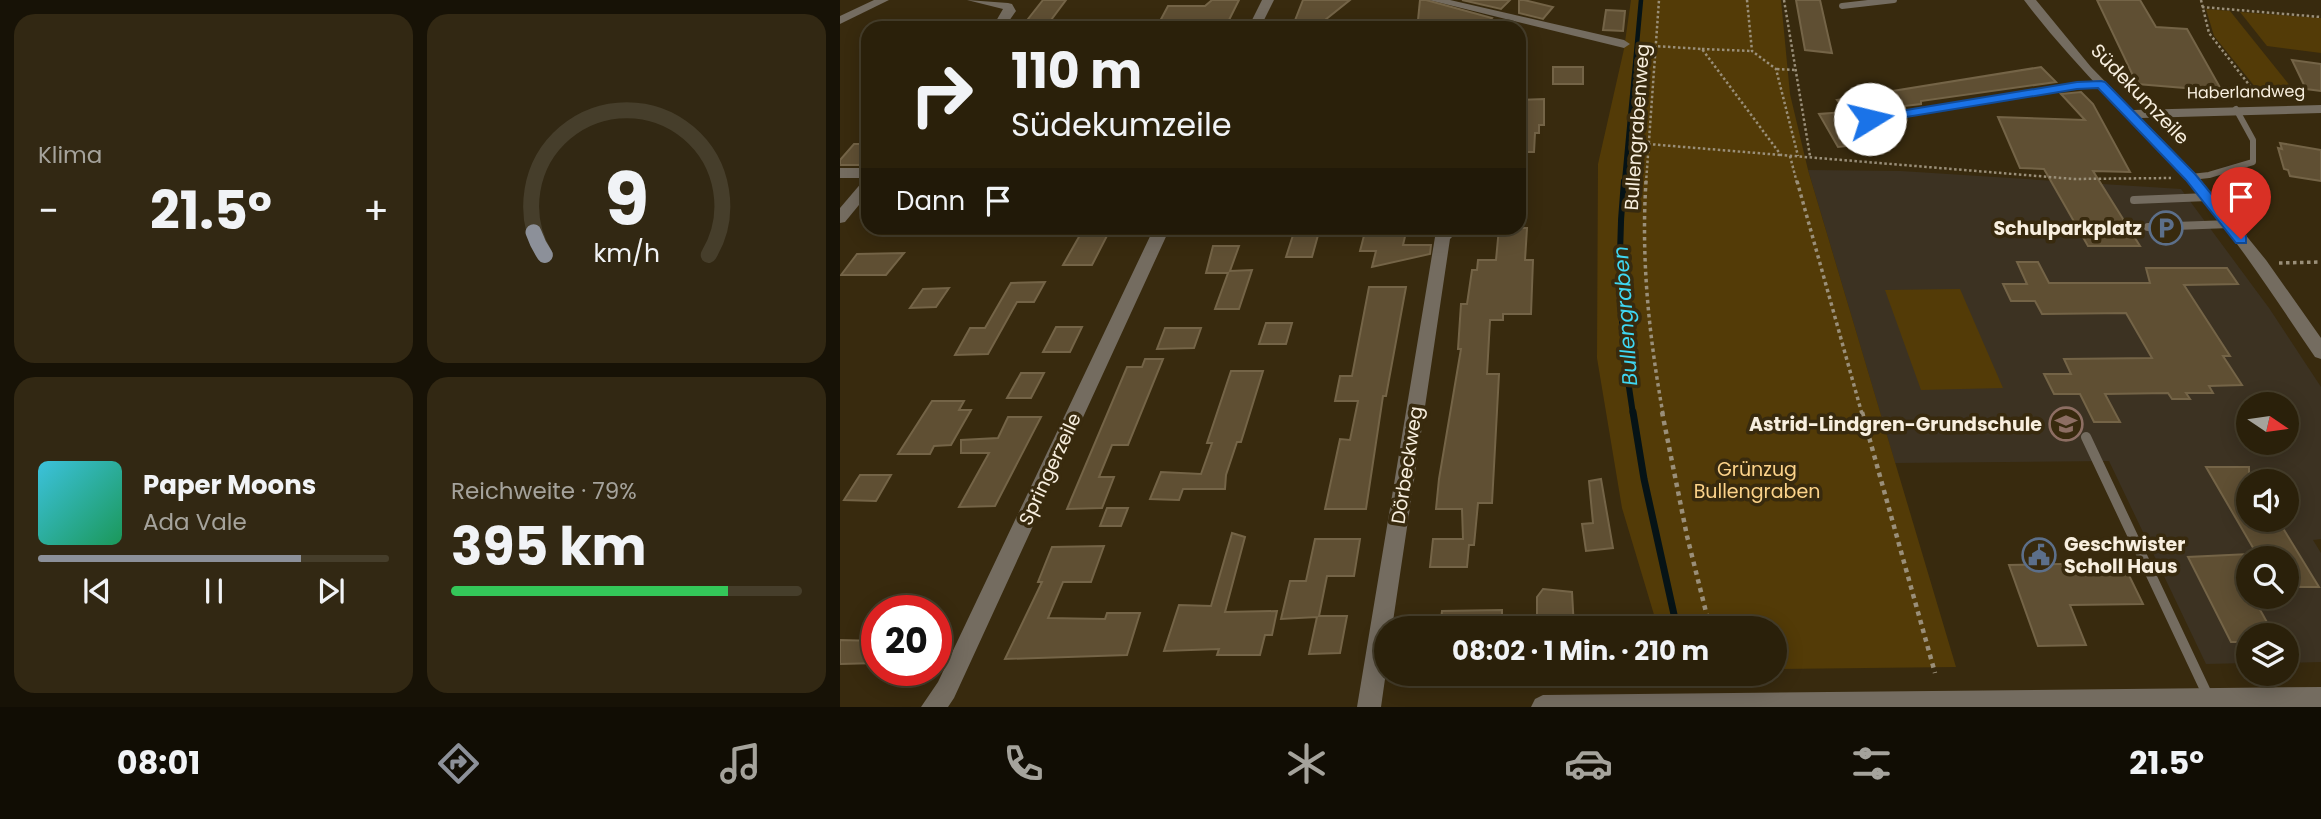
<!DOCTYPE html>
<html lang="de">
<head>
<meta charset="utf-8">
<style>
	body { margin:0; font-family:Poppins,sans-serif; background:#322813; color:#f1f3f6; height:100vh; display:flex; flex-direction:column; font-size:26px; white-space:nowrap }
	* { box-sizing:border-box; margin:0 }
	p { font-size:23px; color:#a5a39c }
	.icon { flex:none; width:38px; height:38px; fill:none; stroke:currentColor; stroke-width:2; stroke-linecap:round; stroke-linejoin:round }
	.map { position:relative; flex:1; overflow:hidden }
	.sheet { display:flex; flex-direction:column; gap:14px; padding:14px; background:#171206; width:840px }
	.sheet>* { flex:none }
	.banner { position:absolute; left:21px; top:21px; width:665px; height:214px; border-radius:21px; box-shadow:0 4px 18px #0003,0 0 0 2px #463e2b; background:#2a200a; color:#f1f3f6; overflow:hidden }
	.needle { width:46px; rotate:103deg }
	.buttons { position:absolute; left:1396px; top:392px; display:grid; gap:14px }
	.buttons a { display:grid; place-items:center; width:63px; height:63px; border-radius:50%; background:#2a200a; box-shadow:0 4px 18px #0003,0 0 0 2px #463e2b; font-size:35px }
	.speed { position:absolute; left:21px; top:595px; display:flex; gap:14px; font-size:35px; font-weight:700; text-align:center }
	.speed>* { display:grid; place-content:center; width:91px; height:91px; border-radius:50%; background:#2a200a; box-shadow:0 4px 18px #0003,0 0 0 2px #463e2b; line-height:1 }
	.speed .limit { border:10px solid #d22; background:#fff; color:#111 }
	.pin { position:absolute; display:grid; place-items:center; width:60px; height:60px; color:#fff; margin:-72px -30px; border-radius:50% 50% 50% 0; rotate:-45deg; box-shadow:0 0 7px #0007 }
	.pin .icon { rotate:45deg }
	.me { position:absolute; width:77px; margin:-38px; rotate:81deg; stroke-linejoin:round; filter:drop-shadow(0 0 5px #0008) }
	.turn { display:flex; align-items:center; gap:24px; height:147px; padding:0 35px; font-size:32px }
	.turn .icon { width:91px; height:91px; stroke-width:2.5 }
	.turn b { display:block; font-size:49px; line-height:60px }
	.then { display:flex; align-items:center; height:66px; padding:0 35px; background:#0003; gap:14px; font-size:26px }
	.big { font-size:52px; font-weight:700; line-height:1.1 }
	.sheet .widget { flex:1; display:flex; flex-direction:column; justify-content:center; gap:10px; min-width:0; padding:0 24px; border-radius:21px; background:#322813 }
	.sheet .dial { align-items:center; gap:0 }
	.dial svg { height:182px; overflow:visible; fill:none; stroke:#463e2b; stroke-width:7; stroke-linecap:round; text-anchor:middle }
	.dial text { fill:#f1f3f6; stroke:none }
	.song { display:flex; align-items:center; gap:21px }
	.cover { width:84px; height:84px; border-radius:10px; background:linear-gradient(135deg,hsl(190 70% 55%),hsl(150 70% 35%)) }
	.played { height:7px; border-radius:4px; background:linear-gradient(90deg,#8c9099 75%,#463e2b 75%) }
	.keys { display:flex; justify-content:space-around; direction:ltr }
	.heat { display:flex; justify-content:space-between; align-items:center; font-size:38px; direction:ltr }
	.charge { height:10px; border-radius:5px; background:linear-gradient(90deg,#34c759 79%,#463e2b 0) }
	.sheet .tiles { flex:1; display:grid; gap:14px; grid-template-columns:repeat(2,1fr) }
	.trip { position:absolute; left:534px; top:616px; width:413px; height:70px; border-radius:35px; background:#2a200a; box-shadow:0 4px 18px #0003,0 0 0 2px #463e2b; font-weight:700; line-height:70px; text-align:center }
	.menu { display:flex; height:112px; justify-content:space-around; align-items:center; background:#110d04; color:#a5a39c }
	.menu .icon { width:49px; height:49px }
	.menu .current { color:#8c9099 }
	.menu b { font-size:32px; color:#f1f3f6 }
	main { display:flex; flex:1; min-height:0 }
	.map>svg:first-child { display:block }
	.education { fill:#3c3222; fill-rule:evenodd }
	.green { fill:#533b07 }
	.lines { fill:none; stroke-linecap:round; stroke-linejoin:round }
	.stream-far2 { stroke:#061316; stroke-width:4.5 }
	.stream-far1 { stroke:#061316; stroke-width:6 }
	.stream { stroke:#061316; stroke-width:7 }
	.building { fill:#5f4f33; stroke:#746447; stroke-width:2 }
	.path-far2 { stroke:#9a8f79; stroke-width:2.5; stroke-dasharray:2.5 2.5; stroke-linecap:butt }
	.path-far1 { stroke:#9a8f79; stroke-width:3.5; stroke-dasharray:3.5 3.5; stroke-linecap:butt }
	.path { stroke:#9a8f79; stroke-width:4.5; stroke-dasharray:4.5 4.5; stroke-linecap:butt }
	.service-far2 { stroke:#746c60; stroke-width:6 }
	.service-far1 { stroke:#746c60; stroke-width:8 }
	.service { stroke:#746c60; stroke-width:10 }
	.minor { fill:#746c60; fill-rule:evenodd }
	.tertiary { fill:#746c60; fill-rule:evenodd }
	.route { fill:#1a73e8; stroke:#114b97; stroke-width:2 }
	.labels { text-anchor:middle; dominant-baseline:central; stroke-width:7; stroke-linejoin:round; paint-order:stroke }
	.far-street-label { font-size:16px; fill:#f8efdf; stroke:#382a0e }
	.street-label { font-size:19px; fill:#f8efdf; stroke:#382a0e }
	.poi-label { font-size:19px; font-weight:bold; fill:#f8efdf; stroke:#382a0e; text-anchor:end }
	.park-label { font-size:19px; fill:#fcd38a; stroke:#382a0e }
	.water-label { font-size:21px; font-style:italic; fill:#3fd7f3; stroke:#382a0e }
</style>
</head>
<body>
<main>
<section class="sheet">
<div class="tiles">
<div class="widget"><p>Klima</p>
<div class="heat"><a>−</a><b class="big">21.5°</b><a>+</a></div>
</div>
<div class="widget dial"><svg viewBox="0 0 100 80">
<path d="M14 69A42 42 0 1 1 86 69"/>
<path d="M14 69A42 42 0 0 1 9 59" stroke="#8c9099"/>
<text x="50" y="56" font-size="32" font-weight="700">9</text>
<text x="50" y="72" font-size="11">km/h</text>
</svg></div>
<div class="widget">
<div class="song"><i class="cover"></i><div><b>Paper Moons</b><p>Ada Vale</p></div></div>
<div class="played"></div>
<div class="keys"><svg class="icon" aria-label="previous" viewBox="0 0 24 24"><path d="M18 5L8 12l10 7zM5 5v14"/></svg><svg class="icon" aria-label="pause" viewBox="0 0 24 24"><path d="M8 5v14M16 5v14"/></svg><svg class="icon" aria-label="next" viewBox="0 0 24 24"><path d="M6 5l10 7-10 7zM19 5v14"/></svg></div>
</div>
<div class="widget"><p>Reichweite · 79%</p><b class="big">395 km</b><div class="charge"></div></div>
</div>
</section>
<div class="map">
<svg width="1481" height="707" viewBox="0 0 1481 707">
	<rect width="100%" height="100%" fill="#382a0e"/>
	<path class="education" d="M968,170L1061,171L1341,189L1429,308L1481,387V539L1473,540L1481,553V662L1447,663V635H1409V663L1366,664L1269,461L1055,463ZM1409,404H1447V443H1409ZM1409,481H1447V520H1409ZM1409,558H1447V597H1409Z"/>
	<g class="green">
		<path d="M791,0H941L950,94L968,170L1116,667L935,669L934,628H818L782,508L757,358L758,164L784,49Z"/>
		<path d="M1366,9L1390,11L1459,97L1424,98L1374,36Z"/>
		<path d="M1400,12L1481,18V53L1427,46Z"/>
		<path d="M1120,289L1163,388L1081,390L1045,290Z"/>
	</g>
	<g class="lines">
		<path class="stream-far2" d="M784,183L801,0"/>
		<path class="stream-far1" d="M784,181C776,262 780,334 793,414"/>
		<path class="stream" d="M793,412L804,479L837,628"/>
	</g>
	<g class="building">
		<path d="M203,0H226L205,28H181Z"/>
		<path d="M372,0H399L388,22L319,23L328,6H365Z"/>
		<path d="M463,0H510L475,28H452Z"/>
		<path d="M580,0H586L652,18L643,28H578L584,23L578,20Z"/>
		<path d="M622,0H670L661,9Z"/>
		<path d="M679,0H684L713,7L703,19L679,13Z"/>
		<path d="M956,0H980L992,53L965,50Z"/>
		<path d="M1257,0H1300L1316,27L1347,29L1382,91L1297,84Z"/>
		<path d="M766,10L785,11L783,31L763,30Z"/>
		<path d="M1452,60L1481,64V91L1466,89Z"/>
		<rect x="713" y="67" width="30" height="17"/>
		<path d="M1201,67L1216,82L1081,101V104L1064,106L1065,108L1010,116L1026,144L998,147L979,114L1006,112L997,100Z"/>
		<path d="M1241,92L1253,104L1290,172L1253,171L1300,246H1248L1204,169L1180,168L1158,117L1245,120L1221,94Z"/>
		<path d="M704,99V125H699V133H695L694,152H679V100Z"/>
		<path d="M1440,143L1481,150V181L1450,176L1448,170L1444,169L1438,148L1442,149Z"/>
		<path d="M14,144H28V155L19,165H0V160Z"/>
		<path d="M244,228H271L252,265H223Z"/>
		<path d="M462,228H480L472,257H446L455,229Z"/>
		<path d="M526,228H567L563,245H591L590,254L532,267L536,251H520Z"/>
		<path d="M659,228H687L685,260H693L691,314H663V320H650L647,374H659L652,503H638L634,545H629L627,567H590L593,539H623L622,509H596L599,479L621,349H618L621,304H627L632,270H637L638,260H656Z"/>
		<path d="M373,246H399L390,271L412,270L399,309H375L388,273H366Z"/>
		<path d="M64,253L46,275H1L17,254Z"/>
		<path d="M1177,262H1198L1209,283H1310L1306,268H1387L1398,284L1344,285L1390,356H1383L1402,385L1369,386L1373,393H1346L1350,399H1332L1328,393L1265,394L1280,422H1254L1240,394H1214L1204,374H1231L1224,359L1312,358L1286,313L1202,314L1195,301H1171L1163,284H1187Z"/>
		<path d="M205,282L194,302H177L148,354L115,355L130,328H145L171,283Z"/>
		<path d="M529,287H566L546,396H543L526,509H485L500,439L510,440L518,401H495L500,376H512Z"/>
		<path d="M109,288L96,307L70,308L83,289Z"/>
		<path d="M426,323H452L446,344H419Z"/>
		<path d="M216,327H242L230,352H203Z"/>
		<path d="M325,328H361L354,348L317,349Z"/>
		<path d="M305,359H323L288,445H272L259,477H274L262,508L227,509L287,367H302Z"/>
		<path d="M391,371H423L401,442H397L386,475L385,489H343L339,500L310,499L321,472L361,474L372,443H367Z"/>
		<path d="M181,373H204L191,398H167Z"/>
		<path d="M92,401H124L119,410H131L111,445L94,446L90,454H58Z"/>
		<path d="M168,417H201L155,506L119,507L149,453H121V440L158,438Z"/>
		<path d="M1366,467H1409V520H1438L1479,587H1447V558H1419Z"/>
		<path d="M20,475H51L36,501L4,500Z"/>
		<path d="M761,479L773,548L746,551L742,524L753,523L749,481Z"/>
		<path d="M267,508H288L281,526H260Z"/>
		<path d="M392,533L405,537L385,612L437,611L432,635H425L420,655H377L379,649L324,651L339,605L371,606Z"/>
		<path d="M475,539H520L514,576H487L479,616H507L500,653L469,654L477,617L441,619L450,581H466Z"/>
		<path d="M264,546L251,582H223L208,618L265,619L267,613H300L287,655L165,659L202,582H198L212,547Z"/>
		<path d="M1409,554V597H1413L1434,635H1409V642H1391L1348,557Z"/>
		<path d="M1283,563L1303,604L1230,605L1246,645L1198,646L1169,565Z"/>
		<path d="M703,589L732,592L734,628H697V597Z"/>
		<path d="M662,610V628H600L602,611Z"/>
		<path d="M0,640L37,641V663L0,664Z"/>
	</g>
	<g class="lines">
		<g class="path-far2">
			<path d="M907,0L912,51L936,69L958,156"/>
			<path d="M944,0L970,156"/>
			<path d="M1361,0L1369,33L1420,99"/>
			<path d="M1362,7L1481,17"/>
			<path d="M798,45L862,49L941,155L1234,179L1331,178"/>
			<path d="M862,49L912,51"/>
			<path d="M937,69L956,70"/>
			<path d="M808,144L941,155"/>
			<path d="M950,156L957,183"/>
			<path d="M806,183L819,0"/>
		</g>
		<g class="path-far1">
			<path d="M806,181C801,260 809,336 823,414"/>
			<path d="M957,181L1022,414"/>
			<path d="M1439,263L1481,262"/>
		</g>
		<g class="path">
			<path d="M822,412L847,536L870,628"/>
			<path d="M1022,412L1095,673"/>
		</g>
		<g class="service-far2">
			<path d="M1002,6L1054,0"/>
			<path d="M1030,119L1237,86L1261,85"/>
			<path d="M1351,177L1369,175L1413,162V140L1396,109"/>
		</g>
		<g class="service-far1">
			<path d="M1294,200L1368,197"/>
			<path d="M1308,227L1390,224"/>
		</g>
		<path class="service" d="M1246,437L1369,698"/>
		<g class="minor">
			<path d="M34,0H49L0,24V16Z"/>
			<path d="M127,0L168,3L172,4L176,11L164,28H152L163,9Z"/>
			<path d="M422,0H434L420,28H408Z"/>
			<path d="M589,0H610L784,40L790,44L784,48Z"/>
			<path d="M1184,0H1196L1251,67L1293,110L1481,105V113L1301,118L1356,174L1426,260L1481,338V359L1475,357C1434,297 1394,234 1345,179C1292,119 1233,65 1184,0Z"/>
			<rect x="0" y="168" width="28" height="10"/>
			<path d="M28,179V194L5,222L0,223V208L23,181Z"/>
			<path d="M314,228H330L114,698L108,707H81L98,682Z"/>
			<path d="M604,228H621L610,239L552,628H546V672L541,707H517L595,237Z"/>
		</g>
		<path class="tertiary" d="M1481,687V707H691L695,699L703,695Z"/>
	</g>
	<path class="route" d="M1261,81L1265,82L1355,174L1406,236V243H1396L1346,180L1258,88L1237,89L1030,123L1024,119L1030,116L1237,82Z"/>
	<defs>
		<symbol id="parking-ring" viewBox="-11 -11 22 22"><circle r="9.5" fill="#382a0e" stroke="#5c6f8a" stroke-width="1.5"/><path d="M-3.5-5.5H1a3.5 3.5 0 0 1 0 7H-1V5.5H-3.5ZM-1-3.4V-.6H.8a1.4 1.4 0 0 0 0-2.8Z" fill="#5c6f8a"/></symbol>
		<symbol id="school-ring" viewBox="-11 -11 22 22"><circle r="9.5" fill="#382a0e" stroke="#8d6e63" stroke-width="1.5"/><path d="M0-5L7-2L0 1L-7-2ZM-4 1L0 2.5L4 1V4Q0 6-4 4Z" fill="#8d6e63"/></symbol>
		<symbol id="civic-ring" viewBox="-11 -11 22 22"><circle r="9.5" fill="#382a0e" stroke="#5c6f8a" stroke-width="1.5"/><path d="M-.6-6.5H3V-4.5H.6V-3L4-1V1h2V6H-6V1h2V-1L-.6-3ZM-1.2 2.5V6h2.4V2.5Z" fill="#5c6f8a"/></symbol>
	</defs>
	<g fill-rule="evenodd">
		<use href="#parking-ring" x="1307" y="209" width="38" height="38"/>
		<use href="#school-ring" x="1207" y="405" width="38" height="38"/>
		<use href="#civic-ring" x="1180" y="536" width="38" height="38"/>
	</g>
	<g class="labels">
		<g class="far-street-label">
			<text transform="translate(1406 92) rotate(-1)">Haberlandweg</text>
		</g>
		<g class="street-label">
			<text transform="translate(1300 94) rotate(46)">Südekumzeile</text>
			<text transform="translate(797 127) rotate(-86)">Bullengrabenweg</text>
			<text transform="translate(567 465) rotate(-81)">Dörbeckweg</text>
			<text transform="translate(210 469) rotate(-65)">Springerzeile</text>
		</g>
		<g class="poi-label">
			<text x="1302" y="228">Schulparkplatz</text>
			<text x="1202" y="424">Astrid-Lindgren-Grundschule</text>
			<text x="1224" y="544" text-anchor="start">Geschwister<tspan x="1224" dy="22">Scholl Haus</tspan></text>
		</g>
		<g class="park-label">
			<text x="917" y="469">Grünzug<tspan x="917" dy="22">Bullengraben</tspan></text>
		</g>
		<g class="water-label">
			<text transform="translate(785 316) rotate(-94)">Bullengraben</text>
		</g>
	</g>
</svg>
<div class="buttons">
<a><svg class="needle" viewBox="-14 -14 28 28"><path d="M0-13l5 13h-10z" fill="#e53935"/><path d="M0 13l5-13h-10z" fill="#a5a39c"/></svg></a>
<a><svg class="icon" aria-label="sound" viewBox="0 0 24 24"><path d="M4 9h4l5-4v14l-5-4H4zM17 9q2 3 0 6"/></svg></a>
<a><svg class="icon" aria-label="search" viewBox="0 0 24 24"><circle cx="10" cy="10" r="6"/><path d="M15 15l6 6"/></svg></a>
<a><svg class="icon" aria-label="layers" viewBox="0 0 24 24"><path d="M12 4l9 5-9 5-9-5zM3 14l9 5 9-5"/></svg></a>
</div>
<div class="speed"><div class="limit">20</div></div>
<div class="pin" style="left:1401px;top:239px;background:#d93025"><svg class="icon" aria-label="arrive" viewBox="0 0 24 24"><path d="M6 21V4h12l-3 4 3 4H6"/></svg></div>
<svg class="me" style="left:1030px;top:119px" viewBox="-20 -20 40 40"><circle r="19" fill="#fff"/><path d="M0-13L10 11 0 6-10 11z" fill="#1a73e8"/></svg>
<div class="trip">08:02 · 1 Min. · 210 m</div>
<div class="banner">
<div class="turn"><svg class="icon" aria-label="right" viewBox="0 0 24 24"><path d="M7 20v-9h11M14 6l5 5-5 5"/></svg><div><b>110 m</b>Südekumzeile</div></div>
<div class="then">Dann<svg class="icon" aria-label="arrive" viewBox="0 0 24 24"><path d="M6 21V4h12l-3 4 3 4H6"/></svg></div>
</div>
</div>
</main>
<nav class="menu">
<b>08:01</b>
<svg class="icon current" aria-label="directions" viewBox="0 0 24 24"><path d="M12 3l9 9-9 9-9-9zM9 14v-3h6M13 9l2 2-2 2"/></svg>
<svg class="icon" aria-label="music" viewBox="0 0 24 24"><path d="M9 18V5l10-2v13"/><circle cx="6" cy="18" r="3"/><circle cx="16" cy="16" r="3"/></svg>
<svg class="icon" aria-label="phone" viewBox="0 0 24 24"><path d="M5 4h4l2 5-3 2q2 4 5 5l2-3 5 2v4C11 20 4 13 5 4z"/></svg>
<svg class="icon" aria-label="climate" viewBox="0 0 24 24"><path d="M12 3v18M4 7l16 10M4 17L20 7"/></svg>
<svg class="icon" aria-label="car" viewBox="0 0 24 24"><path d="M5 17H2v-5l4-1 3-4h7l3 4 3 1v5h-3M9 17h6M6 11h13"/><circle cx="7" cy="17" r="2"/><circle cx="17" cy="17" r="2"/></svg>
<svg class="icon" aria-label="filters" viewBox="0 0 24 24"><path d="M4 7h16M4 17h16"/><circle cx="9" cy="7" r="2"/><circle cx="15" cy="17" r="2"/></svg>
<b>21.5°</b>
</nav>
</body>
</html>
